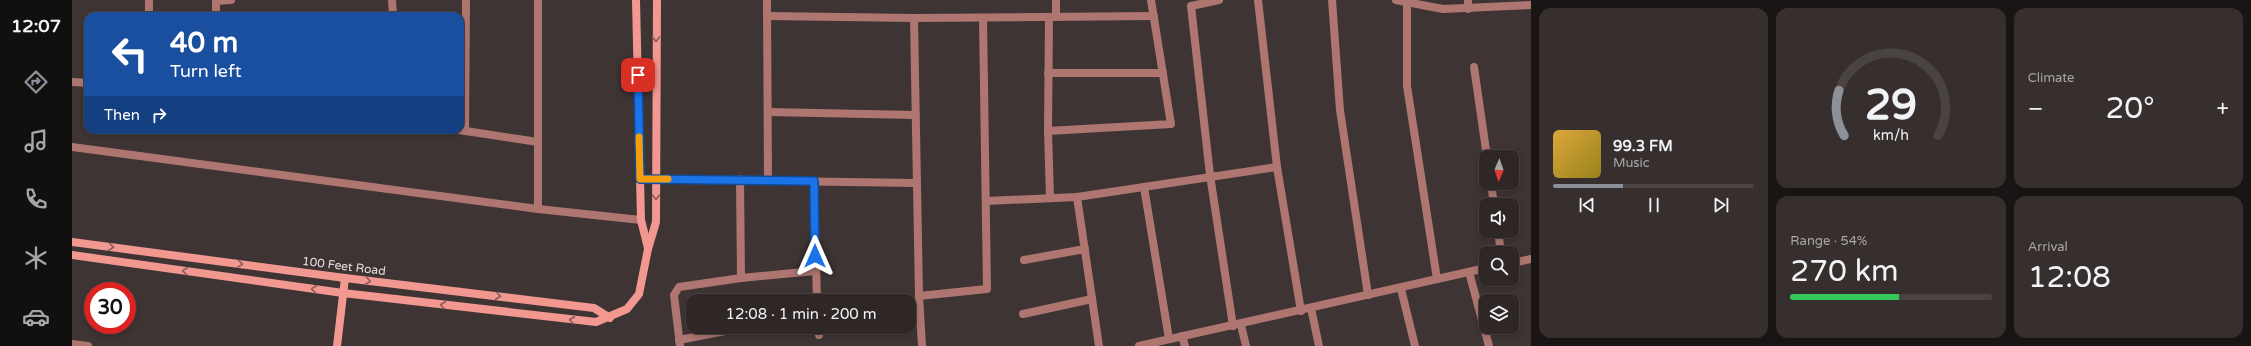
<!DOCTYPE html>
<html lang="en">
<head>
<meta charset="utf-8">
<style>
	body { margin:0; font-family:"Varela Round",sans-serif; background:#362f2e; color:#f1f3f6; height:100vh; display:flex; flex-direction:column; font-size:15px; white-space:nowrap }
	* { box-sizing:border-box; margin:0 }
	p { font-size:13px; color:#a7a5a7 }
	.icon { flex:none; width:22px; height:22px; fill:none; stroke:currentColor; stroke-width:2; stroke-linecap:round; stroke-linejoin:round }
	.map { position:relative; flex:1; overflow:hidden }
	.side { display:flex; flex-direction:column; gap:8px; padding:8px; background:#191515; width:720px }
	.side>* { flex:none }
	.banner { position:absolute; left:12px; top:12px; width:380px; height:122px; border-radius:12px; box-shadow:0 2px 6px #0003,0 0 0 1px #494443; background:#1a4fa0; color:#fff; overflow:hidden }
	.needle { width:26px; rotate:182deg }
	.controls { position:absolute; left:1407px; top:150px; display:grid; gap:8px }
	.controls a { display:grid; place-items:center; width:40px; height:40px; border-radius:8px; background:#2e2726; box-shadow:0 2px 6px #0003,0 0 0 1px #494443; font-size:20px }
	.speed { position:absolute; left:12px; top:282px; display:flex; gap:8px; font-size:20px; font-weight:700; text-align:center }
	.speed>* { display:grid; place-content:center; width:52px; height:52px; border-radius:50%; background:#2e2726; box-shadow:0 2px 6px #0003,0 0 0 1px #494443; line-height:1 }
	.speed .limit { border:6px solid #d22; background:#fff; color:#111 }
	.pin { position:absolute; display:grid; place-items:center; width:34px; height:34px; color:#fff; margin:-17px; border-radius:8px; box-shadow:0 2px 6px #0006 }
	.me { position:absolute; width:44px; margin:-22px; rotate:0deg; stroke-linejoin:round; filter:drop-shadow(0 0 3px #0008) }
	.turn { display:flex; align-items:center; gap:14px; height:84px; padding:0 20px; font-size:18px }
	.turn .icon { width:52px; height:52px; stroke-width:2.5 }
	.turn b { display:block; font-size:28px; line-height:34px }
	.then { display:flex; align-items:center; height:38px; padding:0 20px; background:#0003; gap:8px; font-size:15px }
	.big { font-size:30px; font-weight:600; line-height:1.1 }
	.side .card { flex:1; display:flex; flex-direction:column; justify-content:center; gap:6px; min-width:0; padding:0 14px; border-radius:12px; background:#362f2e }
	.side .dial { align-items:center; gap:0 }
	.dial svg { height:104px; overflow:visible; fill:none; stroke:#494443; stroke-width:7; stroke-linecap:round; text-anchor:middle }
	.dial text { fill:#f1f3f6; stroke:none }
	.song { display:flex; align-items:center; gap:12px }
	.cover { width:48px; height:48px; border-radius:6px; background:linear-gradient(135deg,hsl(40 70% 55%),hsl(50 70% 35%)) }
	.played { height:4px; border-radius:2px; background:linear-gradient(90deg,#8c9099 35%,#494443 35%) }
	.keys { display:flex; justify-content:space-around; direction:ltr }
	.heat { display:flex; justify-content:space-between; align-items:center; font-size:22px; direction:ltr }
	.charge { height:6px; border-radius:3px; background:linear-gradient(90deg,#34c759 54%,#494443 0) }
	.side .tiles { flex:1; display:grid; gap:8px; grid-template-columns:repeat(3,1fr) }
	.card:first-child { grid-row:span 2 }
	.trip { position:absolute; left:614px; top:294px; width:230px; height:40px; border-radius:12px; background:#2e2726; box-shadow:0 2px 6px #0003,0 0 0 1px #494443; font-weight:600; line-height:40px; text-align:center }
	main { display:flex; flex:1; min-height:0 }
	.tab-bar { display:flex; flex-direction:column; width:72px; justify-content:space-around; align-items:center; background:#12100f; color:#a7a5a7 }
	.tab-bar .icon { width:28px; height:28px }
	.tab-bar .current { color:#8c9099 }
	.tab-bar b { font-size:18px; color:#f1f3f6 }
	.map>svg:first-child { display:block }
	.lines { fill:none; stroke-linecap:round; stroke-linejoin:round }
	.street { stroke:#af7671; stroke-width:8 }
	.secondary { stroke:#f39891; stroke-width:8 }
	.oneway { stroke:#865c59 }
	.route-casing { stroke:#114b97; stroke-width:10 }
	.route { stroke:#1a73e8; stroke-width:7 }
	.slow { stroke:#f59e0b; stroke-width:7 }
	.labels { text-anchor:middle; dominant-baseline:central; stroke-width:3; stroke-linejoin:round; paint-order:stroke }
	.street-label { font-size:12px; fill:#e5dfde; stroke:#3d3433 }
</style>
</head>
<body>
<main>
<nav class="tab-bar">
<b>12:07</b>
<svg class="icon current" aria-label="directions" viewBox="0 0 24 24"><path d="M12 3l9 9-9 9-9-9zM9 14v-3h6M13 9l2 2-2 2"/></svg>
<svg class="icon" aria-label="music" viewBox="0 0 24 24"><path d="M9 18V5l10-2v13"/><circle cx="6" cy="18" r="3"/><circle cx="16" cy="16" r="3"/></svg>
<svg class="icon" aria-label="phone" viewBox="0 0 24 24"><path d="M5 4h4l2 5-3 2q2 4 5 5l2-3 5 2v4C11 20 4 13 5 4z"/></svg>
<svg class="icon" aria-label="climate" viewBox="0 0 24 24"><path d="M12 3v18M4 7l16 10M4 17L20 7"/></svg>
<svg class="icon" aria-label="car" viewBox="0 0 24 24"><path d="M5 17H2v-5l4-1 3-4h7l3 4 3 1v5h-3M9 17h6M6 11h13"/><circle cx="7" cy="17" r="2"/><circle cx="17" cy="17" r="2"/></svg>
</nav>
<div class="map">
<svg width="1459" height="346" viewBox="0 0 1459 346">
	<rect width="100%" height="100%" fill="#3d3433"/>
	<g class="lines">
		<g class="street">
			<path d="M77,0V16"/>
			<path d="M144,0V16"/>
			<path d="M320,0L321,16"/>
			<path d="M695,0L696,180"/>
			<path d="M1147,0L1119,6L1138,175L1161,326"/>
			<path d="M1186,0L1205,167L1229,311"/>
			<path d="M1260,0L1268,110L1296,295"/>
			<path d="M1324,0L1371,9L1459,5"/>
			<path d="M1396,0V9"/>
			<path d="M144,1L159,0"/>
			<path d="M1335,3V86L1365,279"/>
			<path d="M695,16L842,18L1082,16"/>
			<path d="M977,17L976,131L978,198"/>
			<path d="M984,17V0"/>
			<path d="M842,18L847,296L850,346"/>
			<path d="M1402,67L1415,157"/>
			<path d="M976,73H1091"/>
			<path d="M0,82L16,83"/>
			<path d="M696,112L843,115"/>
			<path d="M387,130L466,142"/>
			<path d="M393,131L394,0"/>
			<path d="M976,131L1099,124L1079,0"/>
			<path d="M0,147L466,209L569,220"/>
			<path d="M568,179L845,183"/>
			<path d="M668,179L669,278"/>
			<path d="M742,181L745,301"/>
			<path d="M1419,183L1422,205"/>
			<path d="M1072,187L1097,339"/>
			<path d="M1005,197L1027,346"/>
			<path d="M914,201L1005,197L1205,167"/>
			<path d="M466,209V0"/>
			<path d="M1426,231L1429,253"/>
			<path d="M952,260L1013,249"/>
			<path d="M1440,263L1459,259"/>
			<path d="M1397,272L1417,346"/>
			<path d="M1329,289L1343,346"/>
			<path d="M847,296L915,289L911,18"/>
			<path d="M1239,308L1247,346"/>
			<path d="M951,314L1020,299"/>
			<path d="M1169,325L1174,346"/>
			<path d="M746,327L747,335"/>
			<path d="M1110,336L1113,346"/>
			<path d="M607,340L673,327"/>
			<path d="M0,344L16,346"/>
			<path d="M608,346L602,295L607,287L669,278L743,271"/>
			<path d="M1067,346L1414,268"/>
		</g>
		<g class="secondary">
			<path d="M564,0L569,220L576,248"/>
			<path d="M0,242L273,278L522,308L538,318"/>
			<path d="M0,255L271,293L524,322L555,309L567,294L576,249L584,222L585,0"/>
			<path d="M265,346L273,278"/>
		</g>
	</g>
	<defs><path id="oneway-chevron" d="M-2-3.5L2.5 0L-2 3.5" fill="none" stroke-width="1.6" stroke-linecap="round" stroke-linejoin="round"/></defs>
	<g class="oneway">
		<use href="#oneway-chevron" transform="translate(584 39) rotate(90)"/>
		<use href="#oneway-chevron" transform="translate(584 197) rotate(90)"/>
		<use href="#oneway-chevron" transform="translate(39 247) rotate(8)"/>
		<use href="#oneway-chevron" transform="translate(168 264) rotate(8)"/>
		<use href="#oneway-chevron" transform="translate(113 271) rotate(-172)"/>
		<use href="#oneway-chevron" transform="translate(296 281) rotate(7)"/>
		<use href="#oneway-chevron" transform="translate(242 289) rotate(-172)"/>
		<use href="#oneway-chevron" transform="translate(426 296) rotate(7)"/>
		<use href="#oneway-chevron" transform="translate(371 305) rotate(-173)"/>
		<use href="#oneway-chevron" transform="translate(500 320) rotate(-173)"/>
	</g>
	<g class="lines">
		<defs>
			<path id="route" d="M566,75L568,179L742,181L743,256"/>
		</defs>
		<use href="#route" class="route-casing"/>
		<use href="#route" class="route"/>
		<path class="slow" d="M567,137L568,179H596"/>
	</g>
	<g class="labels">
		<g class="street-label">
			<text transform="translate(272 266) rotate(7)">100 Feet Road</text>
		</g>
	</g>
</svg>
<div class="controls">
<a><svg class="needle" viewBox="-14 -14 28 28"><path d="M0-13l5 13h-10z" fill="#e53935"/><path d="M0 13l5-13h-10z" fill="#a7a5a7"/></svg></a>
<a><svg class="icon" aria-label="sound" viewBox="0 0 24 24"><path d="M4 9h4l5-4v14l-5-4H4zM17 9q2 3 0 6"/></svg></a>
<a><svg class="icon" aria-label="search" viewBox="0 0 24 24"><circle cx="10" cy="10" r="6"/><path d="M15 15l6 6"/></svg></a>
<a><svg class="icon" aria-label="layers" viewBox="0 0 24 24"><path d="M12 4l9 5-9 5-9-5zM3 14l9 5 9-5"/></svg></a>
</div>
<div class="speed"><div class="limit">30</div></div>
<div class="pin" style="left:566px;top:75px;background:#d93025"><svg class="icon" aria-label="arrive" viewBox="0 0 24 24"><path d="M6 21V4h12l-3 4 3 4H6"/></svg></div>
<svg class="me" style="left:743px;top:256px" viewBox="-20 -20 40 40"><path d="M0-17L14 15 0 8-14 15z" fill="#1a73e8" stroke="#fff" stroke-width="4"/></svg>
<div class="trip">12:08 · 1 min · 200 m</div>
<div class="banner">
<div class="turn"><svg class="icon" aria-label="left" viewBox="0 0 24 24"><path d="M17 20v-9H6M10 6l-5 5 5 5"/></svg><div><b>40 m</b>Turn left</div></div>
<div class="then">Then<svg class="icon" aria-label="right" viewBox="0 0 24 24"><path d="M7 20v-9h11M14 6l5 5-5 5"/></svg></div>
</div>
</div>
<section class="side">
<div class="tiles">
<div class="card">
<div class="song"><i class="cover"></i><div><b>99.3 FM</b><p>Music</p></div></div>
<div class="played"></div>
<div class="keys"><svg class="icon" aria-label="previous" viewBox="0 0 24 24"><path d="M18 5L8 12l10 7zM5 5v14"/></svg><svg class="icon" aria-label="pause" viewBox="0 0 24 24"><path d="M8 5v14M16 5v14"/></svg><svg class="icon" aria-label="next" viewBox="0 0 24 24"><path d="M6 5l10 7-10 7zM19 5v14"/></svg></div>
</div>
<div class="card dial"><svg viewBox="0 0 100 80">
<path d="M14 69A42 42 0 1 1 86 69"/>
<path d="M14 69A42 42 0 0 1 10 34" stroke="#8c9099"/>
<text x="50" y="56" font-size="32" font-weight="700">29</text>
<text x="50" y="72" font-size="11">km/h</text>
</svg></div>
<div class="card"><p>Climate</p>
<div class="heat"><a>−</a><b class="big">20°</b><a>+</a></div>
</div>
<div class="card"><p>Range · 54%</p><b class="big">270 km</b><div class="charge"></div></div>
<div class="card"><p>Arrival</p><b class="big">12:08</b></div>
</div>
</section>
</main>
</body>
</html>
